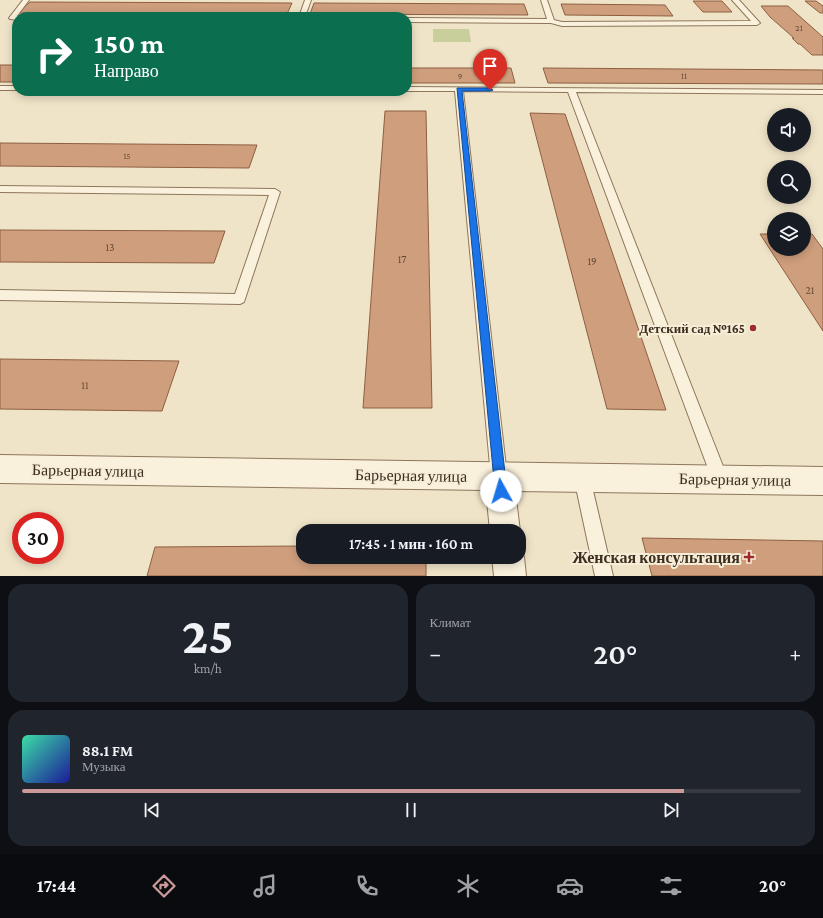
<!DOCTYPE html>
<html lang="ru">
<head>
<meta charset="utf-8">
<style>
	body { margin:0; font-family:"Crimson Pro",serif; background:#20242c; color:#f1f3f6; height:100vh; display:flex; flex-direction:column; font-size:15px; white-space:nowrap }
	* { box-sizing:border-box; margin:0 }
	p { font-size:13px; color:#9ea1a6 }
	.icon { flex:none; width:22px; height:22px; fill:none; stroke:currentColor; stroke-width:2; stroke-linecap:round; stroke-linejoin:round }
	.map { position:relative; height:576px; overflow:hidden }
	.sheet { display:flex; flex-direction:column; gap:8px; padding:8px; background:#0d0f14; flex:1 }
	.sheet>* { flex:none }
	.banner { position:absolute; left:12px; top:12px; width:400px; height:84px; border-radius:16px; box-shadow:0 2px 10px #0003; background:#0b6e4f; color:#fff; overflow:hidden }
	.buttons { position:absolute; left:767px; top:108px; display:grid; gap:8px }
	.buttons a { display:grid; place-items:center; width:44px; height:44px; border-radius:50%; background:#171b24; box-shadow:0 2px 10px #0003; font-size:20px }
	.speed { position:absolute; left:12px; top:512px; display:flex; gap:8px; font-size:20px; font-weight:700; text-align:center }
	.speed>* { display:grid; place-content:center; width:52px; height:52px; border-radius:50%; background:#171b24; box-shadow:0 2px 10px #0003; line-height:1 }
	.speed .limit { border:6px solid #d22; background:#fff; color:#111 }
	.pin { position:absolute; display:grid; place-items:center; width:34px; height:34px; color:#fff; margin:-41px -17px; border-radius:50% 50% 50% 0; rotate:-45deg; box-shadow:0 0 4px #0007 }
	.pin .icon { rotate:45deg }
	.me { position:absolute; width:44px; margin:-22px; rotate:354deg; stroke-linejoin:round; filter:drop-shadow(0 0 3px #0008) }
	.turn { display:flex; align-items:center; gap:14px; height:84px; padding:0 16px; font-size:18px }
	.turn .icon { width:52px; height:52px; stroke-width:2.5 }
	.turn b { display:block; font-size:28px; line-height:34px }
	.big { font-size:30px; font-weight:600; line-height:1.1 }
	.sheet .card { flex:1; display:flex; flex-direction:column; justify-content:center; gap:6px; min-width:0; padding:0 14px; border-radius:16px; background:#20242c }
	.sheet .dial { align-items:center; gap:0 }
	.dial b { font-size:52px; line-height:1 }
	.song { display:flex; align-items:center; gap:12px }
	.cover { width:48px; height:48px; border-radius:6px; background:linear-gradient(135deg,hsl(160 70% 55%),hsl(240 70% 35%)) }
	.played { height:4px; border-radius:2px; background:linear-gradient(90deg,#cc999b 85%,#363941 85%) }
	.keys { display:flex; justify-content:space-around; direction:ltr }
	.heat { display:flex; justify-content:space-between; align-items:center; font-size:22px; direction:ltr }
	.sheet .tiles { flex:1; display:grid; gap:8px; grid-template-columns:1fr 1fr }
	.card:last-child { grid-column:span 2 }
	.trip { position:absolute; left:296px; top:524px; width:230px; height:40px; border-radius:16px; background:#171b24; box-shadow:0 2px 10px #0003; font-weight:600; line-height:40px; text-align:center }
	.tabs { display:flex; height:64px; justify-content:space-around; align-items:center; background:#090b0e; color:#9ea1a6 }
	.tabs .icon { width:28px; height:28px }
	.tabs .on { color:#cc999b }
	.tabs b { font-size:18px; color:#f1f3f6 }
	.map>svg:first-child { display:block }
	.green { fill:#c9cf9b }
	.building { fill:#cf9f7d; stroke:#8d5f41 }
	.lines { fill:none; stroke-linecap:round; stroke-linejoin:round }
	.service-casing { stroke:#8d765c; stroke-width:2 }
	.minor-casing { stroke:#8d765c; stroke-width:2 }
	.service { fill:#faf1dc; fill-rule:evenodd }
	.minor { fill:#faf1dc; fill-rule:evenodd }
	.route { fill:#1a73e8; stroke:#114b97 }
	.poi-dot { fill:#9e2a2b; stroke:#f7eed8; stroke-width:1.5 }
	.labels { text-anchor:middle; stroke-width:4; stroke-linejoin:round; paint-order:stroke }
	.far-number-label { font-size:9px; fill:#624a37 }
	.number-label { font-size:11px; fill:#624a37 }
	.poi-label { font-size:13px; font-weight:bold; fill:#3d2e20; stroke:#f7eed8; text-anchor:end }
	.near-street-label { font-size:16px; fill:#3d2e20; stroke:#f7eed8 }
	.near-poi-label { font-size:16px; font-weight:bold; fill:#3d2e20; stroke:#f7eed8; text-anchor:end }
</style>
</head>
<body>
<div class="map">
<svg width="823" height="576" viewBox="0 0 823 576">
	<rect width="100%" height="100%" fill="#f0e4c8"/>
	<path class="green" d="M433 29H469L471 42H433Z"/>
	<path class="building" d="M693 1H722L732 12H703Z
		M805 1H816L823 6V13H820Z
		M30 2 292 3 287 14 17 13Z
		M314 3 524 4 528 15 310 14Z
		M561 4 665 5 673 16 565 15Z
		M761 6H788L823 37V55H812L800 44H798L792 38H794L770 17Z
		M0 65H17V82H0Z
		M407 68H511L515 83H407Z
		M543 68 823 70V84L548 83Z
		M385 111H426L432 408H363Z
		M530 113 565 114 666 410 607 409Z
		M0 143 257 145 249 168 0 166Z
		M0 230 225 231 214 263 0 262Z
		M760 234H774V249H804V234H812L823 249V331Z
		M0 359 179 361 162 411 0 409Z
		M642 538 823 541V576H652Z
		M303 546V557H426V576H147L155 547Z"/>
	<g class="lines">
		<defs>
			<path id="service" d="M23 0H29L17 16 20 17H17V20L10 19 9 18Z
				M305 0H311L305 17H299Z
				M541 0H547L554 20 562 22 751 21 732 0H739L760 23 757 25 562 26 551 23 407 22V18L547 19Z
				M0 86H17V90H0Z
				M407 87 823 90V94L576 92 728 479 726 485 720 487 714 485 712 479 568 92 463 91 507 476 505 481 499 484 493 481 491 476 455 91H405H407Z
				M0 186 275 189 280 192 244 302 240 304 0 300V290L235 294 269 195 0 192Z
				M582 470 588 472 590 478 613 576H595L574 478 576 472Z"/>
			<path id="minor" d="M0 455 823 467V495L515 491 520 531 519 534V531H490L486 490 0 483Z
				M519 546 524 557 526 576H494L492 557H519Z"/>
		</defs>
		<use href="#service" class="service-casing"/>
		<use href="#minor" class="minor-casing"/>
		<use href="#service" class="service"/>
		<use href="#minor" class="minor"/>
	</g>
	<path class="route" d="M457 88H490L493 90 490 91H462L507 491 505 495 501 497 497 495 495 491Z"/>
	<g class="poi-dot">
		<circle cx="753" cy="328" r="4"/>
		<path d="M747 551h4v4h4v4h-4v4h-4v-4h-4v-4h4z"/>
	</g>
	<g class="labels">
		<g class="far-number-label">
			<text x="799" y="31">21</text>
			<text x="460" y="79">9</text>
			<text x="684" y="79">11</text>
			<text x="127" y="159">15</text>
		</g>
		<g class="number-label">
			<text x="110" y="251">13</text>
			<text x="402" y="263">17</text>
			<text x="592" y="265">19</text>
			<text x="810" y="294">21</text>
			<text x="85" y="389">11</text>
		</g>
		<g class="poi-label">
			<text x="745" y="333">Детский сад №165</text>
		</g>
		<g class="near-street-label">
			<text transform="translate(88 470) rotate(1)" y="6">Барьерная улица</text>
			<text transform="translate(411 475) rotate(1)" y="6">Барьерная улица</text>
			<text transform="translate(735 479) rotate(1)" y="6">Барьерная улица</text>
		</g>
		<g class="near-poi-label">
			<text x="740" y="563">Женская консультация</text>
		</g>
	</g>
</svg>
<div class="buttons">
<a><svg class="icon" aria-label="sound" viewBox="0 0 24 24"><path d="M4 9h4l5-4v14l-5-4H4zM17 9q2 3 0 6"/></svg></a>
<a><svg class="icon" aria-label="search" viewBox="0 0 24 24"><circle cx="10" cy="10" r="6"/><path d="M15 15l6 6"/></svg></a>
<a><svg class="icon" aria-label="layers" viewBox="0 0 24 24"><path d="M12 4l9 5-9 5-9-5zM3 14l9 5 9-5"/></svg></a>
</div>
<div class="speed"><div class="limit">30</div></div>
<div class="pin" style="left:490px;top:90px;background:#d93025"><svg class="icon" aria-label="arrive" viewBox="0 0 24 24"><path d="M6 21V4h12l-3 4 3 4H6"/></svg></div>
<svg class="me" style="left:501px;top:491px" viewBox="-20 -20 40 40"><circle r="19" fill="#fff"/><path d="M0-13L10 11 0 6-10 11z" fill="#1a73e8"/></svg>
<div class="trip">17:45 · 1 мин · 160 m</div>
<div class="banner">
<div class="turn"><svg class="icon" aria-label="right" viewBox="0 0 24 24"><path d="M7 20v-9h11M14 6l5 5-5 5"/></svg><div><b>150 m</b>Направо</div></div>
</div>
</div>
<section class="sheet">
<div class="tiles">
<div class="card dial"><b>25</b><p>km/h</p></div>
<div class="card"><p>Климат</p>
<div class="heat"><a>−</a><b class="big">20°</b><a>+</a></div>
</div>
<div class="card">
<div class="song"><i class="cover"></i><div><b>88.1 FM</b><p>Музыка</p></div></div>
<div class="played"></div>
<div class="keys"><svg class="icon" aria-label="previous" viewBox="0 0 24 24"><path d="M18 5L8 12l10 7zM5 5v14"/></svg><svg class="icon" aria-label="pause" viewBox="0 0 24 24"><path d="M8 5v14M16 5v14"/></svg><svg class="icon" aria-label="next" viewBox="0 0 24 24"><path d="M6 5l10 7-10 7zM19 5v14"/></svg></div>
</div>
</div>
</section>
<nav class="tabs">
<b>17:44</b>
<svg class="icon on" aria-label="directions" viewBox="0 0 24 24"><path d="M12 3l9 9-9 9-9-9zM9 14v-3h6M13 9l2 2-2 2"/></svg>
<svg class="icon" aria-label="music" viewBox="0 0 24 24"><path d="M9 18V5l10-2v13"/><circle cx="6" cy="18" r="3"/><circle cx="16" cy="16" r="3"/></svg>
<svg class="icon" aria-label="phone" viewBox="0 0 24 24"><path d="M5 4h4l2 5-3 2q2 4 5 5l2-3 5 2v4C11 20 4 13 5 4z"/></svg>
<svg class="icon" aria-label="climate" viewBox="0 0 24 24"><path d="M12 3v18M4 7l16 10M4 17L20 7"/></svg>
<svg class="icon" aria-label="car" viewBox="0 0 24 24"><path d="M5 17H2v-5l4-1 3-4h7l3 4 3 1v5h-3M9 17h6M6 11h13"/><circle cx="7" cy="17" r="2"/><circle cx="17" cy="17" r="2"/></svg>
<svg class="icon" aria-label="filters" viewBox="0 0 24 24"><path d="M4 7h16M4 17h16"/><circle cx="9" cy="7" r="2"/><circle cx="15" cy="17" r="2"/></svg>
<b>20°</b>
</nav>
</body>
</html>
